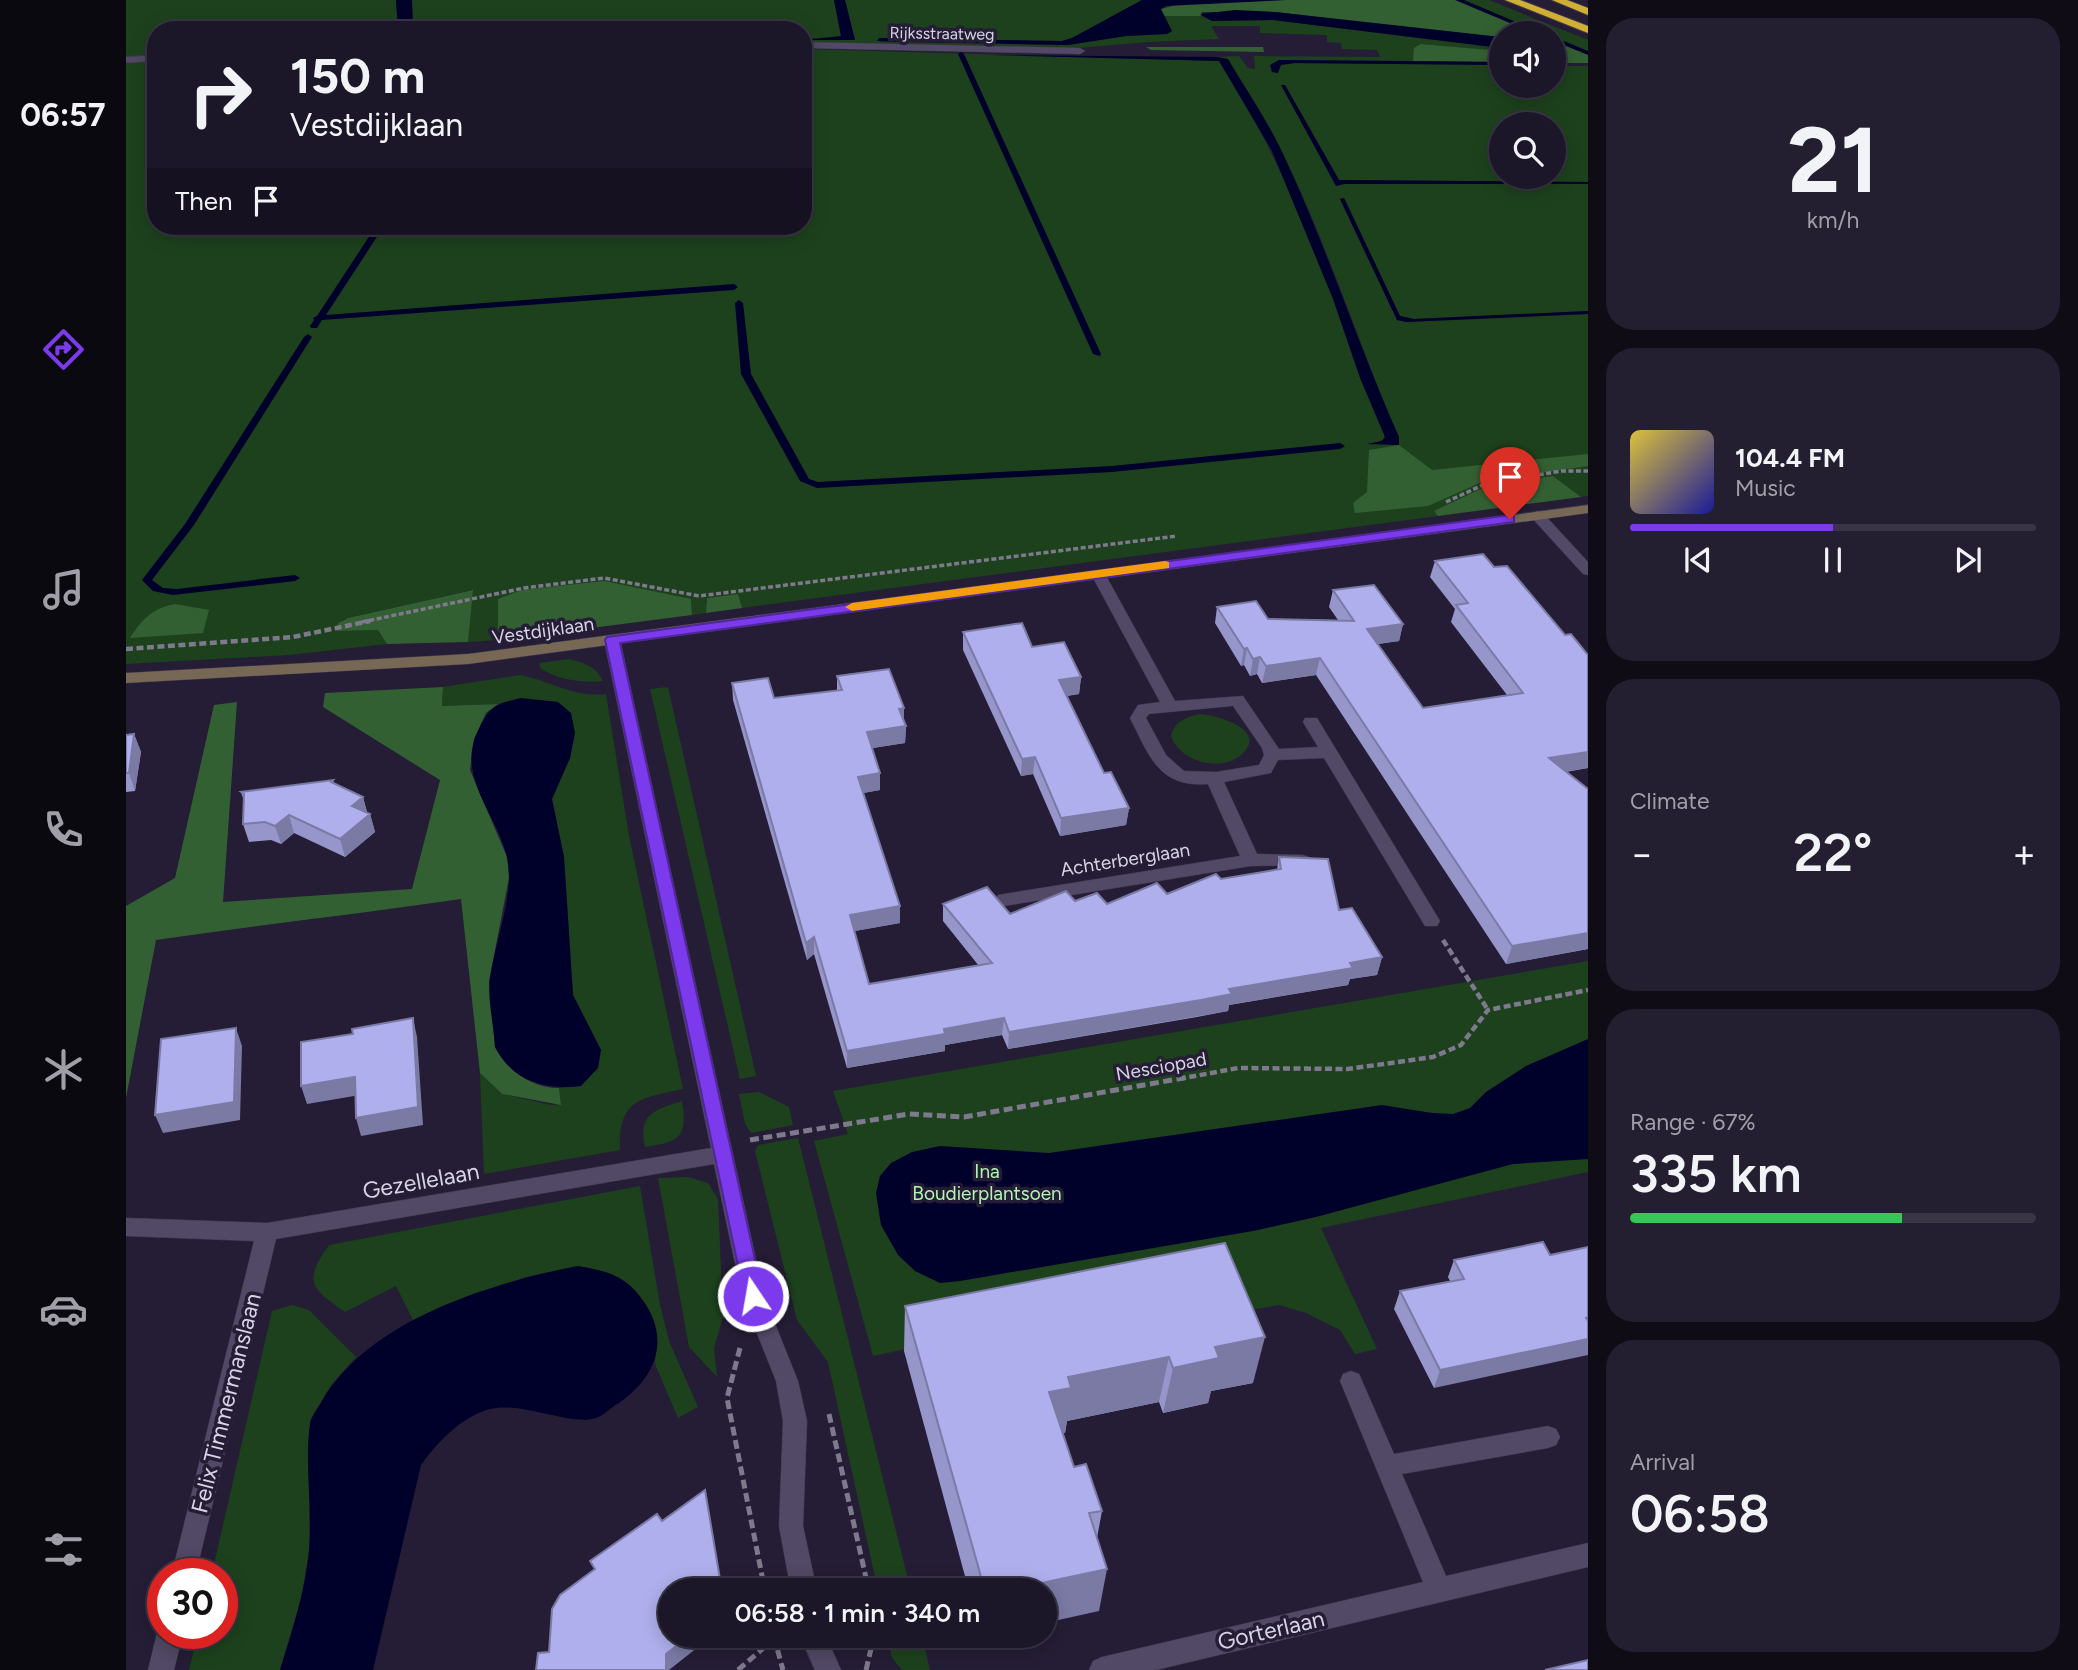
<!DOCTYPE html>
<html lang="en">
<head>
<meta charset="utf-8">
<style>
	body { margin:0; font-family:Figtree,sans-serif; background:#241f30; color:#f1f3f6; height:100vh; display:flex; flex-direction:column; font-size:26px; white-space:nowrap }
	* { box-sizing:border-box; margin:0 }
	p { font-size:23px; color:#a09fa8 }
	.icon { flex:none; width:38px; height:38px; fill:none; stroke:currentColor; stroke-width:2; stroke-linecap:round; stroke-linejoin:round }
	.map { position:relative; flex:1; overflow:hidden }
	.panel { display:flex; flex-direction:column; gap:18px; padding:18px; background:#0f0c16; width:490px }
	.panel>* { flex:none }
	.guide { position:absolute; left:21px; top:21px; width:665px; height:214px; border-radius:28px; box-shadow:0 4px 18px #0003,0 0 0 2px #393545; background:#1b1628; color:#f1f3f6; overflow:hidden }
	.tools { position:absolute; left:1363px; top:21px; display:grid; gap:14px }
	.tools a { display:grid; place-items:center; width:77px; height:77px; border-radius:50%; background:#1b1628; box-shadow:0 4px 18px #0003,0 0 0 2px #393545; font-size:35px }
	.speed { position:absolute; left:21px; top:1558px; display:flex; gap:14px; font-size:35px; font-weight:700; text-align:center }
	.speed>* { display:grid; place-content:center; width:91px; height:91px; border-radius:50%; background:#1b1628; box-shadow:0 4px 18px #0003,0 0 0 2px #393545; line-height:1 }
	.speed .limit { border:10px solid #d22; background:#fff; color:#111 }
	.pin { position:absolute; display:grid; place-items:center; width:60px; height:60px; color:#fff; margin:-72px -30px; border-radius:50% 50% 50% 0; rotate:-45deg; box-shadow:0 0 7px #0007 }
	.pin .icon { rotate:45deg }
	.me { position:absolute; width:77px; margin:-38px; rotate:348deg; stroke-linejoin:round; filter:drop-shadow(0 0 5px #0008) }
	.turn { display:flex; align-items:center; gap:24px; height:147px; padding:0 28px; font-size:32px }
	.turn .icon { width:91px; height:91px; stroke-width:2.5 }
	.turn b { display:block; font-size:49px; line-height:60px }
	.then { display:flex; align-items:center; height:66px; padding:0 28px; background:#0003; gap:14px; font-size:26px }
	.big { font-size:52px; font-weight:600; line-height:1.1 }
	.panel .card { flex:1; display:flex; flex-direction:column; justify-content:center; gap:10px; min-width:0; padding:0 24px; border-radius:28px; background:#241f30 }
	.panel .dial { align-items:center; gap:0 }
	.dial b { font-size:91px; line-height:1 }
	.song { display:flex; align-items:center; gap:21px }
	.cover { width:84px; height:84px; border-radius:10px; background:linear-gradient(135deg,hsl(50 70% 55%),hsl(240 70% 35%)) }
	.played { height:7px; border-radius:4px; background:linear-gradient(90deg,#7c3aed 50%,#393545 50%) }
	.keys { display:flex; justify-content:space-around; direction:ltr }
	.heat { display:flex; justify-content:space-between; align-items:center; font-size:38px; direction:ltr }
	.charge { height:10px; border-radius:5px; background:linear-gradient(90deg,#34c759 67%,#393545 0) }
	.trip { position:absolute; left:532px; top:1578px; width:399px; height:70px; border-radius:35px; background:#1b1628; box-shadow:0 4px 18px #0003,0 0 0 2px #393545; font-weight:600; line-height:70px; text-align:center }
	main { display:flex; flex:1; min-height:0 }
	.tab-bar { display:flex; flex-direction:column; width:126px; justify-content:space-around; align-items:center; background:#0b0910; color:#a09fa8 }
	.tab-bar .icon { width:49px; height:49px }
	.tab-bar .selected { color:#7c3aed }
	.tab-bar b { font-size:32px; color:#f1f3f6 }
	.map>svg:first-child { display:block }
	.green { fill:#1d411d; fill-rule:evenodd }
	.forest { fill:#336033 }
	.water { fill:#00012b }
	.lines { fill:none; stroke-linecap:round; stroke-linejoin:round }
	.stream { fill:#00012b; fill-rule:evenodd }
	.lane-casing { stroke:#3e374c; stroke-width:1 }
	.street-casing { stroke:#3e374c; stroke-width:1 }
	.secondary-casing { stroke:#3e374c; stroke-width:1 }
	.highway-casing { stroke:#3e374c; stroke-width:2 }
	.path-far2 { stroke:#7e798d; stroke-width:3.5; stroke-dasharray:5 2.5; stroke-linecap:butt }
	.path-far1 { stroke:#7e798d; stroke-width:4.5; stroke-dasharray:7 3.5; stroke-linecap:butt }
	.path { stroke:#7e798d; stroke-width:5; stroke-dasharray:9 4.5; stroke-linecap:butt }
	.lane { fill:#514965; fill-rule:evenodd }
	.street { fill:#514965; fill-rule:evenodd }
	.secondary { fill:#776856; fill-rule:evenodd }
	.highway { fill:#d0af34; fill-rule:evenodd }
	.wall { fill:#9696cb }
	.shaded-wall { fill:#7a7aa5 }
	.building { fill:#aeafec; stroke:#7a7aa5; stroke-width:2 }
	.route { fill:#7c3aed; stroke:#51269a; stroke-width:2 }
	.slow { fill:#f59e0b }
	.labels { text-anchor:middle; stroke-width:7; stroke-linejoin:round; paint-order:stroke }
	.far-street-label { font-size:16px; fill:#d7d3e4; stroke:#241d35 }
	.street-label { font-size:19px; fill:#d7d3e4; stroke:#241d35 }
	.park-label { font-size:19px; fill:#b1f6af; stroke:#241d35 }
	.near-street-label { font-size:23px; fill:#d7d3e4; stroke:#241d35 }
</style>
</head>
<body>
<main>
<nav class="tab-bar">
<b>06:57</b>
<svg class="icon selected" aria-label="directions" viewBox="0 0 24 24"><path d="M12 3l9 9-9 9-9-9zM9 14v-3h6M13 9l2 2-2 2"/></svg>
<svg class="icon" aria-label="music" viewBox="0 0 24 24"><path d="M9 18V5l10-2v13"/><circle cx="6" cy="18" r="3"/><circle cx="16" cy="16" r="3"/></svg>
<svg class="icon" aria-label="phone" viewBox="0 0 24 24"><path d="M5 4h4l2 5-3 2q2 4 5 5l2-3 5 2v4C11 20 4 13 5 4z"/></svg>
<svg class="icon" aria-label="climate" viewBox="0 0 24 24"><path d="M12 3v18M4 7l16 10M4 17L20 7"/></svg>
<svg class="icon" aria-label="car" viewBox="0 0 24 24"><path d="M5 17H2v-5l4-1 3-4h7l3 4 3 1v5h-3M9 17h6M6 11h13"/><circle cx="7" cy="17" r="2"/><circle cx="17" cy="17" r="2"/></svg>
<svg class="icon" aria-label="filters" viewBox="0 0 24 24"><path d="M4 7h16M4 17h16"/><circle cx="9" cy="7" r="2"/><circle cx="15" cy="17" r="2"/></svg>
</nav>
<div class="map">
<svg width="1462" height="1670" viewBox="0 0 1462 1670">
	<rect width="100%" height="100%" fill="#241d35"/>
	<path class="green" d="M0 0H270L272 30H30V55L0 58Z
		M286 0H708L715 36 708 39 677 38V30H589L531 25 569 30H287Z
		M719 0H1016L946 38 936 41 752 39 755 42 942 45 1000 36 1041 34 1046 31 1036 16H1075L1086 21 1147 20 1375 48V51H1369L1295 44 1287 61 1153 60 1149 73H1152V66L1158 63 1375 65 1376 86H1428V66H1462V182L1213 180 1159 85H1155L1211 186 1218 184H1462V311L1288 319 1274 316 1218 198 1214 199 1271 320 1280 322 1462 314V496L1455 497 1427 476 1308 511 1312 516 616 608 612 594 581 598 580 613 566 615 565 599H372V640L342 642 346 590 222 618 216 620 211 631 252 630 261 644 163 655 0 664V63L30 61V226H677V49L1093 61C1168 175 1209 307 1259 433L1258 439 1244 445 1273 437C1218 313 1181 167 1098 58L1090 57 1113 56 1122 68 1129 69 1128 56 1254 57 1251 50 1216 49 1215 43 1201 42V35L1134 33V26H1085L1093 39 1022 42 951 48 677 44V40H729ZM1376 124H1428V177H1376Z
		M1332 0H1363L1462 40V53L1428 39V33H1413Z
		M443 659C458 663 470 666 477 681 455 683 434 680 415 669L413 663Z
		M394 675C425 681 448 698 480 694L503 836 557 1089C515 1098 492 1099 494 1150L358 1174 354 1073 376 1094 425 1105 435 1104 433 1088 455 1086 475 1050 447 995 438 857 426 799 444 758 449 733 395 698 372 704 316 706 317 687Z
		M542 687 630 1076 614 1079 524 689Z
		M1073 714C1091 715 1144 730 1115 755 1094 773 1053 761 1045 736 1049 721 1059 718 1073 714Z
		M1462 961V1172L1195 1228 1251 1349 1229 1354 1214 1330 1180 1313 1153 1305 1102 1314 1091 1283 747 1356 688 1141 722 1134 707 1091Z
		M633 1092 663 1107 667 1125 625 1133 619 1124 613 1094Z
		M556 1101C562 1137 554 1142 519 1147 512 1115 527 1110 556 1101Z
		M672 1138 785 1591H752L702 1362 671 1320 629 1151 632 1145Z
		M562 1177 582 1183 592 1199 597 1317 588 1348 591 1377 563 1347 532 1178Z
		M514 1186 534 1305 543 1341 572 1407 552 1418 529 1364 530 1349 452 1266 399 1277 287 1320 270 1286 219 1312C186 1289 176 1282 203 1245Z
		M166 1305 183 1310 230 1357 205 1385 184 1421 183 1551 175 1599 154 1670H63L72 1633H96V1573H86L146 1311Z
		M761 1636H796L804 1670H776L766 1658Z"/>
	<path class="forest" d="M1158 0H1332L1413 33H1376L1375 37 1350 36 1149 12H1076L1075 16H1036L1035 9 1053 4Z
		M1428 39 1462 53V63H1428Z
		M1295 44 1375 51V62L1287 61 1288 48Z
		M1020 47H1137L1138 52 1025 50Z
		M1273 445 1306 470 1462 454V466L1358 481 1302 506 1229 513 1227 503 1241 492 1243 450Z
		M1427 476 1455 497 1312 516 1308 511 1363 485Z
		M478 581 565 599 566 615 372 640V599L396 590Z
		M347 590 342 642 261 644 252 630 211 631 212 623 222 618Z
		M612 594 616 608 580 613 581 598Z
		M49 604 83 610 77 633 4 638C16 619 27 608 49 604Z
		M317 687 316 706 372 704 360 713 348 739 344 770 381 857 383 878 363 981 369 1047C382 1071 406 1088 433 1088L435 1105 376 1094 354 1073 335 899C233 914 132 925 30 940L0 1098V906L49 878 88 705 111 702 97 902 286 889 314 780 197 707 199 693Z"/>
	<path class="water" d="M270 0H286L287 30H272Z
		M708 0H719L729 40H677L715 36Z
		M1016 0H1160L1040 6 1035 9 1046 31 1041 34 1000 36 942 45 751 41 753 38 936 41 946 38Z
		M1109 10 1149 12 1375 37V48L1147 20 1086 21 1074 14Z
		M864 55 1090 57 1102 59C1121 91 1143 123 1158 156 1201 248 1232 345 1273 437V445L1241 444 1256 441 1259 437 1234 378 1207 299 1146 151 1093 61Z
		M1153 60 1375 62 1376 65 1169 63 1155 65 1152 73 1146 72 1144 65Z
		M1155 85H1159L1213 180 1462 182V184H1218L1210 186Z
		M1218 198 1274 316 1288 319 1462 311V314L1280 322 1271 320 1214 199Z
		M395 698 432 702 445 713 449 733 444 758 426 799 438 857 447 995 475 1050 472 1068 455 1086C419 1090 387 1082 369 1047 368 1025 361 999 364 978 369 945 382 911 383 878 386 826 326 784 352 731 363 707 369 704 395 698Z
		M1462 1039V1159L1387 1164 1190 1217 1127 1231 834 1281 814 1283 789 1271 772 1255 755 1225 750 1193 754 1176 765 1163 786 1152 814 1146 923 1153 1256 1105 1306 1113 1327 1114 1344 1108 1360 1092 1400 1066Z
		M452 1266C480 1271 499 1275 516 1299 547 1341 528 1381 488 1406 483 1410 476 1416 470 1418 447 1426 400 1404 370 1408 340 1412 312 1441 295 1465L247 1670H154C166 1631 179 1592 183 1551 187 1509 178 1466 184 1424 185 1416 192 1408 196 1401 243 1320 365 1283 452 1266Z"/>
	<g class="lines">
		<path class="stream" d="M1329 0H1338L1416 33H1408Z
			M1428 37 1462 51V55L1428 41Z
			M835 52 838 54 975 354 974 356 967 354 832 54Z
			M250 226H258L200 315 608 284 612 287 608 290 196 320 191 328H185L184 326 188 320 187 318 191 316Z
			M613 300 617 303 625 374 683 479 692 482 986 466 1214 443 1219 446 1214 449 986 472 691 488 674 481 615 374 609 303Z
			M182 334 186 337 68 525 26 580 37 588 51 589 169 575 174 578 169 581 47 595 27 591 16 580 59 524 178 337Z"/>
		<defs>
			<path id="lane" d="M677 42 954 48 959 51 954 54 677 48Z
				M30 55V61L0 63V57Z"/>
			<path id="street" d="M1411 511 1416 512 1462 562V575L1457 574 1406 518 1404 515Z
				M972 570 979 574 1049 701 1117 696 1153 749 1192 747 1177 722 1179 718H1191L1311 916 1314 921 1311 926H1299L1198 758 1152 760 1145 773 1098 782 1131 854 1177 855 1183 857 1186 861 1183 865 1125 866 878 906 872 905 869 900 872 895 878 894 1114 856 1082 784C1032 788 1023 755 1004 718L1012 705 1034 702 965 574ZM1107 706 1136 748 1138 755 1133 765 1090 772 1058 771 1040 755 1020 718 1023 714Z
				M486 635 494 640 638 1296 672 1381 681 1421 677 1526 691 1591H665L653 1526 657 1421 650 1381 616 1296 588 1164 150 1239 70 1573H46L128 1241 0 1236V1218L141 1223 585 1148 478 640Z
				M1225 1371 1233 1374 1268 1454 1422 1426 1430 1429 1434 1437 1430 1445 1422 1448 1276 1474 1320 1576 1462 1543V1567L1030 1670H963L967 1661 976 1657 1297 1582 1214 1381 1217 1374Z
				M37 1623V1633H57L48 1670H22L31 1633Z
				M674 1636H700L715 1670H689Z"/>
			<path id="secondary" d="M1462 505V513L342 664 0 683V673L342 654Z"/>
			<path id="highway" d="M1379 0H1394L1462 26V33Z
				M1426 0H1441L1462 8V15Z"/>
		</defs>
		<use href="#lane" class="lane-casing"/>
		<use href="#street" class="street-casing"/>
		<use href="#secondary" class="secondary-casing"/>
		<use href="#highway" class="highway-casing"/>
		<path class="path-far2" d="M1320 502 1359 484 1435 471H1462
			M236 622 398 588 478 578 573 596 1051 536"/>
		<path class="path-far1" d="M0 649 167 637 244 621
			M1317 940 1362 1010
			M1053 1079 1112 1068 1222 1069 1307 1057 1335 1045 1362 1010 1462 990"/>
		<path class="path" d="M624 1140 783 1114 838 1117 1063 1077
			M614 1348 601 1398 639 1591
			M703 1414 743 1591
			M648 1637 657 1670
			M612 1670 649 1638
			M740 1670 748 1636"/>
		<use href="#lane" class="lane"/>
		<use href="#street" class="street"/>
		<use href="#secondary" class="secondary"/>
		<use href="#highway" class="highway"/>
	</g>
	<path class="wall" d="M1357 554 1462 768 1440 772 1462 789V949L1380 964 1190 675 1136 683 1131 674 1124 676 1118 665 1115 666 1089 623 1091 607 1142 619 1212 620 1203 607 1207 590 1277 624 1273 641 1252 644 1297 708 1381 695 1325 622 1329 609 1304 577 1309 561Z
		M837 632 906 647 955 677 953 694 941 696 978 773 1003 808 1000 825 934 836 907 774 895 776 837 650Z
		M711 676 778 708V722L780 726 779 743 746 748 754 790 737 793 774 906V923L728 931 743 984 853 966 817 921V904L884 914 949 901 981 904 1041 894 1095 879 1151 870 1153 857 1213 910 1256 957 1251 975 1224 979 1222 985 1103 1005 1102 1011 1071 1017 882 1049 876 1035 819 1045V1051L721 1068 688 954 681 960 607 700 606 683 648 698 711 690Z
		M8 734 15 752 9 791 0 792V735Z
		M207 780 208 783 237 797 241 813 244 814 249 832 219 857 168 833 155 844 145 840 123 842 117 824 118 801 115 792Z
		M1417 1242 1308 1388 1268 1309 1274 1291 1324 1281 1322 1277 1328 1260Z
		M1099 1243 1127 1383 1085 1391 1082 1403 1037 1413 1033 1402 941 1421 939 1433H936L948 1467 976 1511 971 1538 973 1611 919 1591H843L778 1351 779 1306Z"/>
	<path class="shaded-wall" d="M1277 624 1273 641 1237 646 1241 629Z
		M1121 648 1118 665 1115 666 1118 649Z
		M1134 657 1131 674 1124 676 1127 659Z
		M1194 658 1190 675 1136 683 1140 666Z
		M955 677 953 694 931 697 933 680Z
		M778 708V725L773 709Z
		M780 726 779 743 741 749V732Z
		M8 734 15 752 9 791 3 773Z
		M1462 752V768L1417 775 1423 758Z
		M909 757 907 774 895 776 896 759Z
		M754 773V790L732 794V777Z
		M237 797 242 815 226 806Z
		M1003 808 1000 825 934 836 935 818Z
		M244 814 249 832 219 857 214 839Z
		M163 815 168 833 155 844 149 826Z
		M774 906V923L724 932V915Z
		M1462 933V949L1380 964 1386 946Z
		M688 937V954L681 960 680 943Z
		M1256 957 1251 975 1224 979 1222 985 1103 1005 1102 1011 882 1049 883 1032 1103 989 1224 963Z
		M287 1018 291 1037 297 1125 235 1136 230 1118Z
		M878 1018 876 1035 819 1045V1051L721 1068V1051L818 1029Z
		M110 1028 116 1046 114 1120 37 1133 29 1115Z
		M229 1077 234 1095 181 1104 175 1086Z
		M1139 1337 1127 1383 1085 1391 1082 1403 1037 1413 1047 1368 1089 1347Z
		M1462 1339V1355L1308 1388 1314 1370Z
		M1043 1357 1033 1402 941 1421 939 1433 917 1437 923 1392 942 1377Z
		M981 1569 973 1611 919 1623V1591H879Z
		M563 1636H586L543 1670H540V1654Z"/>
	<path class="building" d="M1357 554 1368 567 1381 566 1439 635 1445 634 1462 655V752L1423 758 1462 789V933L1386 946 1194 658 1140 666 1134 657 1127 659 1121 648 1118 649 1091 607 1130 601 1142 619 1228 621 1207 590 1248 585 1277 624 1241 629 1297 708 1397 693 1330 605 1342 603 1309 561Z
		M896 623 906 647 938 642 955 677 933 680 978 773 985 772 1003 808 935 818 909 757 896 759 837 632Z
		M763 669 778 708 773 709 780 726 741 732 754 773 732 777 774 906 724 915 743 984 866 963 817 904 861 887 884 914 940 891 949 901 971 893 981 904 1031 883 1041 894 1090 874 1095 879 1155 869 1153 857 1202 859 1213 910 1226 908 1256 957 1224 963 1227 968 1103 989 1106 994 1075 1000 883 1032 878 1018 818 1029 819 1034 721 1051 688 937 680 943 606 683 642 678 648 698 716 690 711 676Z
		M8 734 3 773H0V735Z
		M207 780 205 782 237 797 226 806 244 814 214 839 163 815 149 826 139 822 117 824 118 794 115 792Z
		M287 1018 292 1107 230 1118 229 1077 175 1086V1042L227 1034 226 1029Z
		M110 1028 108 1102 29 1115 35 1039Z
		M1417 1242 1424 1255 1462 1247V1317L1460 1318 1462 1321V1339L1314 1370 1274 1291 1338 1279 1328 1260Z
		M1099 1243 1139 1337 1089 1347 1093 1358 1047 1368 1043 1357 942 1377 945 1388 923 1392 948 1467 960 1464 976 1511 963 1513 981 1569 879 1591H859L779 1306Z
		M579 1490 596 1591H544V1636H563L540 1654V1670H410L412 1653 423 1652 426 1609 434 1595 469 1569 464 1561 531 1514 536 1521Z
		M1462 1660V1670H1419Z"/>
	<path class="route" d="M1384 515 1388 516V522L494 643 637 1296 634 1303 627 1305 620 1303 479 640 481 637Z"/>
	<path class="slow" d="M1039 561 1043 562V568L726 611 719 607 726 603Z"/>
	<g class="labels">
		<g class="far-street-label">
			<text transform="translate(816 33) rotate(1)" y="6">Rijksstraatweg</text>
		</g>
		<g class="street-label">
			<text transform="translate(417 630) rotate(-8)" y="7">Vestdijklaan</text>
			<text transform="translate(999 859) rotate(-9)" y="7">Achterberglaan</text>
			<text transform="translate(1035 1066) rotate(-10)" y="7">Nesciopad</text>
		</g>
		<g class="park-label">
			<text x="861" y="1178">Ina<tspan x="861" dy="22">Boudierplantsoen</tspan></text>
		</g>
		<g class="near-street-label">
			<text transform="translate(295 1181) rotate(-10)" y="8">Gezellelaan</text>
			<text transform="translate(100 1403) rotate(-76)" y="8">Felix Timmermanslaan</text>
			<text transform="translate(1145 1630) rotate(-13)" y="8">Gorterlaan</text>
		</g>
	</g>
</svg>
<div class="tools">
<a><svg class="icon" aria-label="sound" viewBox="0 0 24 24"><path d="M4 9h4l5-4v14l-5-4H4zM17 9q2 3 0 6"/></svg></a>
<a><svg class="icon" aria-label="search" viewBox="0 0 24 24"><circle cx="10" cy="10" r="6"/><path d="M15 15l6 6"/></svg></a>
</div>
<div class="speed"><div class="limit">30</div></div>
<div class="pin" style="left:1384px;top:519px;background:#d93025"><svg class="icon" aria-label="arrive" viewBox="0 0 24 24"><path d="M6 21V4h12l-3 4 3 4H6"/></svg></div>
<svg class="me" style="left:627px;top:1296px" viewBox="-20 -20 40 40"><circle r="17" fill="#7c3aed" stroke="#fff" stroke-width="3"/><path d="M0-11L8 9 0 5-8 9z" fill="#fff"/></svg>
<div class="trip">06:58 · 1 min · 340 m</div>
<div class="guide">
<div class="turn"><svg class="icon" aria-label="right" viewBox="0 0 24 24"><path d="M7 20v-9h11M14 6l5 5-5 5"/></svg><div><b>150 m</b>Vestdijklaan</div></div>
<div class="then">Then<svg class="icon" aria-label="arrive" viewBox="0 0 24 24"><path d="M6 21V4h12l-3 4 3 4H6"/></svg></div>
</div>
</div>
<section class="panel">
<div class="card dial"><b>21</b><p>km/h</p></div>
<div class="card">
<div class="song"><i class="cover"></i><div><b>104.4 FM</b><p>Music</p></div></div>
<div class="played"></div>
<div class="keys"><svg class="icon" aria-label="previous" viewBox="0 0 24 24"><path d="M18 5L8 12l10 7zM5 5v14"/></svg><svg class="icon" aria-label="pause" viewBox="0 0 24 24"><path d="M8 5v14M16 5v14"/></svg><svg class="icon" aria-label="next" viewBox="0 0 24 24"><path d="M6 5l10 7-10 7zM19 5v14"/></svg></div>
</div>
<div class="card"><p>Climate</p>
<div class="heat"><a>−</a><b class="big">22°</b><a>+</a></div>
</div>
<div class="card"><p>Range · 67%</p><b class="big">335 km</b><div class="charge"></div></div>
<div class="card"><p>Arrival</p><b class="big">06:58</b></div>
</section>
</main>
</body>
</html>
